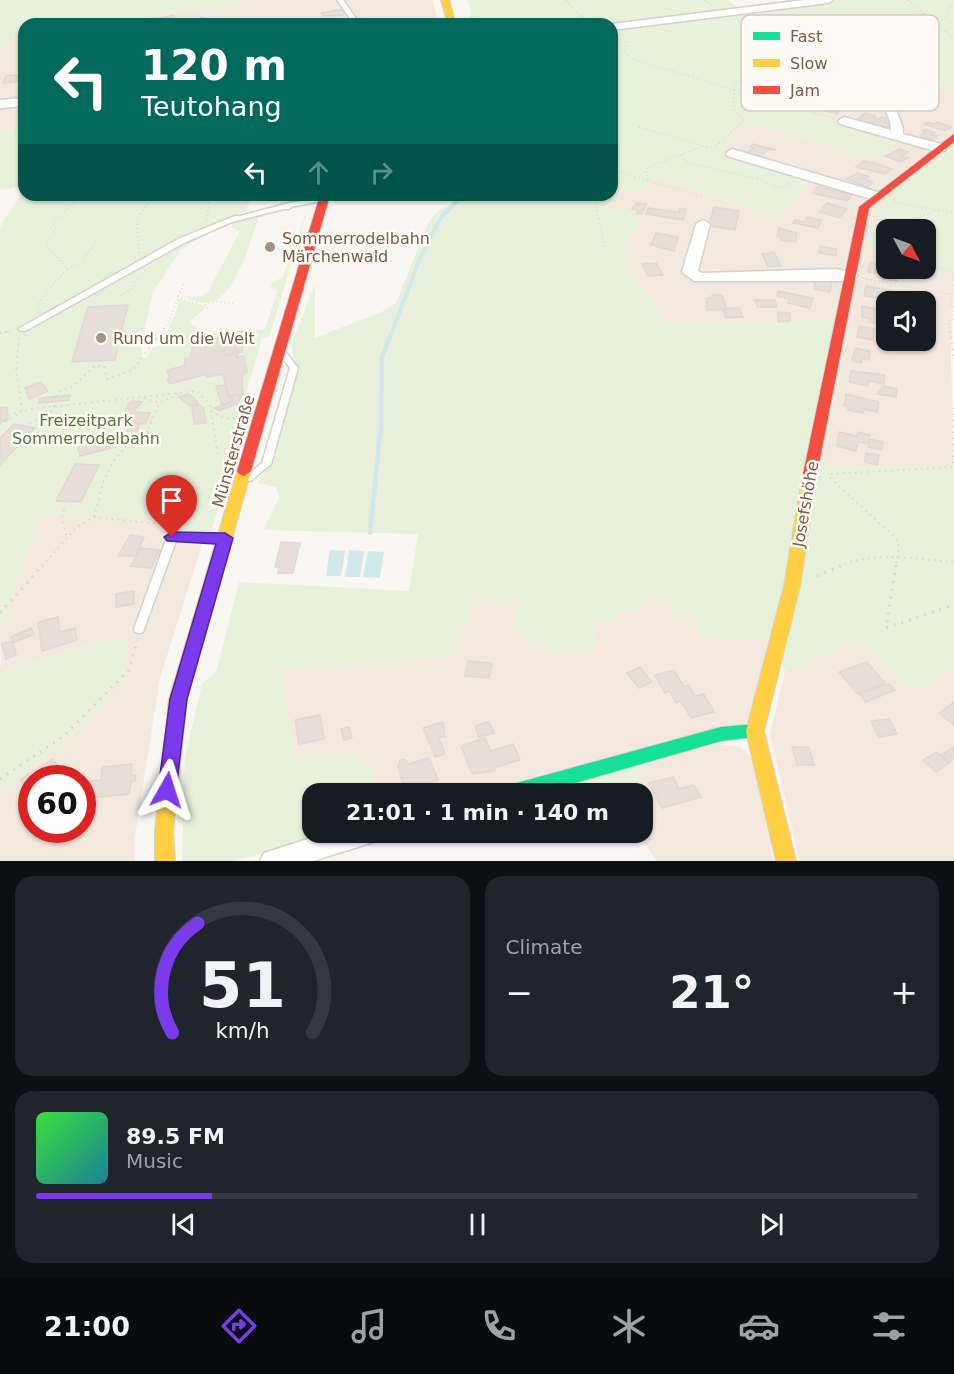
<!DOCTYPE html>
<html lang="en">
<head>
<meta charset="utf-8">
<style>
	body { margin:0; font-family:"DejaVu Sans",sans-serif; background:#20242c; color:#f1f3f6; height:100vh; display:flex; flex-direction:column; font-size:22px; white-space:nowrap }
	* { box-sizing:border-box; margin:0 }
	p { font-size:20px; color:#9ea1a6 }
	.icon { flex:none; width:33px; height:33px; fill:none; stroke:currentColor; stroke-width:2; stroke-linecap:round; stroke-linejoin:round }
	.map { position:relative; height:861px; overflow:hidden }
	.details { display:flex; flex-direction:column; gap:15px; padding:15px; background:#0d0f14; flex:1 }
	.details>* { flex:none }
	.top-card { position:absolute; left:18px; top:18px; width:600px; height:183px; border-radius:18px; box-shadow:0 2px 4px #0004; background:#00695c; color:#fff; overflow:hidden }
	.needle { width:39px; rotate:131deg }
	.buttons { position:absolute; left:876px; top:219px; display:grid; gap:12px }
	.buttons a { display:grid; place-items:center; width:60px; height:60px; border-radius:12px; background:#171b24; box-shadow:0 2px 4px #0004; font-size:30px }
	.speed { position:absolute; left:18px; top:765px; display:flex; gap:12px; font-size:30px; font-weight:700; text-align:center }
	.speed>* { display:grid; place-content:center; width:78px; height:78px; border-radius:50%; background:#171b24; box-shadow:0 2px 4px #0004; line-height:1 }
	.speed .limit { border:9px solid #d22; background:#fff; color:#111 }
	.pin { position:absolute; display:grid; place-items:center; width:51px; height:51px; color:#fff; margin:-62px -26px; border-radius:50% 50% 50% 0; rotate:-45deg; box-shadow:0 0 6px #0007 }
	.pin .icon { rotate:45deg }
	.me { position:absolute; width:66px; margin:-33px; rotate:6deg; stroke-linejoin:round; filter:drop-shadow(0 0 4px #0008) }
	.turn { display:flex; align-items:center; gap:21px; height:126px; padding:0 24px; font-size:27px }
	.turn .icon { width:78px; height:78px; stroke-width:2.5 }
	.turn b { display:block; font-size:42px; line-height:51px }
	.lanes { display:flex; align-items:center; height:57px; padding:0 24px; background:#0003; justify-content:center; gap:30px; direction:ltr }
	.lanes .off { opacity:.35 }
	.big { font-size:45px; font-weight:700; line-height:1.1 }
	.details .widget { flex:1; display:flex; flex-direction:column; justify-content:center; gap:9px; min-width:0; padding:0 21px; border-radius:18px; background:#20242c }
	.details .dial { align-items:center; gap:0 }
	.dial svg { height:156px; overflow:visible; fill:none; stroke:#363941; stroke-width:7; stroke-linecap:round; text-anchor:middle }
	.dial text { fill:#f1f3f6; stroke:none }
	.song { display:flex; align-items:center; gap:18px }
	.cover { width:72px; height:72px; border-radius:9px; background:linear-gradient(135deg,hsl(120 70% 55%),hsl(190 70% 35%)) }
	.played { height:6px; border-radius:3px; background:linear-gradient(90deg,#7c3aed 20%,#363941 20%) }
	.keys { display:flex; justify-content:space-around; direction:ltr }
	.heat { display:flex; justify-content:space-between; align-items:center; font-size:33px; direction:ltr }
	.details .tiles { flex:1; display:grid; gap:15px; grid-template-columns:1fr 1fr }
	.widget:last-child { grid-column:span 2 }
	.trip { position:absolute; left:302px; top:783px; width:351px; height:60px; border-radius:18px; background:#171b24; box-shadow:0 2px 4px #0004; font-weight:700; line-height:60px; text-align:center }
	.tab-bar { display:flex; height:96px; justify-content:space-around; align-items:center; background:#090b0e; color:#9ea1a6 }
	.tab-bar .icon { width:42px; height:42px }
	.tab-bar .current { color:#7c3aed }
	.tab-bar b { font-size:27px; color:#f1f3f6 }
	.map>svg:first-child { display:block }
	.residential { fill:#f2e8de; fill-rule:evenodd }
	.green { fill:#e7f0db }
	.water { fill:#d0e8ea }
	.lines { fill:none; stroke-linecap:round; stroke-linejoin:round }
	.stream-far1 { stroke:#d0e8ea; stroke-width:4 }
	.stream { stroke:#d0e8ea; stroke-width:4.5 }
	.building { fill:#e6ded7; stroke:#e2d8d2; stroke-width:1.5 }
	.lane-casing { stroke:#d7d1cb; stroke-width:3 }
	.street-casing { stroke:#d7d1cb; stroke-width:3 }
	.fast-casing { stroke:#d9d2cb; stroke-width:2 }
	.slow-casing { stroke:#d9d2cb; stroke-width:2 }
	.jam-casing { stroke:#d9d2cb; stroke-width:2 }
	.path-far2 { stroke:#dcd5d0; stroke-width:1.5; stroke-dasharray:1 3; stroke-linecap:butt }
	.path-far1 { stroke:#dcd5d0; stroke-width:2; stroke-dasharray:1.5 4.5; stroke-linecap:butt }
	.path { stroke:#dcd5d0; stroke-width:3; stroke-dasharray:2 6; stroke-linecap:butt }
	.lane { fill:#fefefd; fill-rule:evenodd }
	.street { fill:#fefefd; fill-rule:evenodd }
	.fast { fill:#16e098; fill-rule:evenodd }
	.slow { fill:#ffcf43; fill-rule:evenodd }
	.jam { fill:#f24e42; fill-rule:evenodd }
	.route { fill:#7c3aed; stroke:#51269a; stroke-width:1.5 }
	.poi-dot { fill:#a69286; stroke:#fffaf3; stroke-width:2 }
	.labels { text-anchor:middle; stroke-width:5; stroke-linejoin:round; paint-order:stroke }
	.poi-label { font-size:16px; fill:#7a5c4d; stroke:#fffaf3; text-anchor:start }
	.park-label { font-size:16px; fill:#537a41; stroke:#fffaf3 }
	.street-label { font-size:16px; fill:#7a5c4d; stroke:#fffaf3 }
	.key { fill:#fffaf3; stroke:#d7cbc1; stroke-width:1.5 }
	.key-label { font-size:16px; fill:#7a5c4d }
</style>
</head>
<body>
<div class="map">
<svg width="954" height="861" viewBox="0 0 954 861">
	<rect width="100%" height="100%" fill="#f9f5f0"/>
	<path class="residential" d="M263 0H433L438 23 97 24Z
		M24 36V128L0 131V49L9 48 6 39Z
		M885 72 954 90V145L890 193 872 247 886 252V268H926V264L954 273 951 358 954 468 822 465 851 320 662 322 622 255 606 207 612 189 635 192 659 178 777 217 721 152 745 121 868 157 807 111ZM886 302H926V340H886Z
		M40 513 210 519 160 678 134 843 135 861H0V791L70 739 127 634 2 671 0 631ZM32 778H82V830H32Z
		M656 598 694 620 771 640 747 723 486 793H379L369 763 349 755 296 760 279 668 447 657 467 624 473 599 520 604 597 650 592 626Z
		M860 641 909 688 954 669V861H800L770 735 785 671Z
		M717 744 740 747 755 761 773 861H657L643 841 639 763Z"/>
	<path class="green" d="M0 0H263L97 24H24V36L7 39 9 48 0 49Z
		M468 0H728L740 9 789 2 786 0H954V90L885 72 808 111 908 139 868 157 745 121 721 152 815 179 777 217 659 178 635 192 612 190V24H468L471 13Z
		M24 128V186L0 190V131Z
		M954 145V273L926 264V230H886V252L872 248 867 239 890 193Z
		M24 189V195H254L244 212 186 233 146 261 221 226 181 249 153 292 141 345 142 358H146L152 348 161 345 178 307V299L203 306 204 309 189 322 197 328 195 334 265 329 278 289 271 288 272 282 282 278 309 207 269 337 262 338 224 472 227 476 211 532C202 537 188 536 180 531L184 518H166L167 521 40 513 0 631V227Z
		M460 195H610L607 207 640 214 622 255 662 322 851 320 822 465 954 468V669L909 688 860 641 785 671 771 640 701 638 694 620 656 598 592 626 597 650 552 651 513 626 520 604 473 599 467 624 447 657 280 669 296 759 349 755 369 763 379 793 312 794V832L342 833 233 861H182L185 757 202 684 216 672 239 582 409 591 418 534 263 530 279 498 276 487 257 483 270 462 297 375 291 345 315 284V338L386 310 396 303 429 221C439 207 448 208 460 195Z
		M280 209 279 212 259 217C250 241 234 306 203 303 195 302 188 298 180 296L200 297 208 292 240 231 231 227 234 221Z
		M127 634 126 677 70 739 0 791V661L3 671Z
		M639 763 640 793H536Z"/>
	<path class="water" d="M330 550 345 551 341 576H326Z
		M349 550 364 551 360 577H345Z
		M368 551 384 552 380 578 363 577Z"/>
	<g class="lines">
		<path class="stream-far1" d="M392 332 421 256 440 219 463 195"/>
		<path class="stream" d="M370 533 381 427 382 357 392 331"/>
	</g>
	<path class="building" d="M343 9 346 13 343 15 323 16 321 13Z
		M173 15 175 20 166 21 167 23 158 24 155 19Z
		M16 75 19 76V81L3 83 6 76Z
		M820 102 829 106 842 109 837 114 816 108Z
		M865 113 876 116 873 118 876 119 871 123 857 120Z
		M881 117 888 119 885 122 891 124 887 128 871 123Z
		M927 122 934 124 937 122 951 127 945 131 924 124Z
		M925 129 935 133 932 135 938 136 932 140 920 136 925 132 922 131Z
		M753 144 776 150H768L760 157 747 153 753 148 750 147Z
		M900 149 908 152 902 156 908 158 901 162 885 156Z
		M864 161 875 163 892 169 885 174 856 167Z
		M858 173 869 177 862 178 873 182 867 187 846 179Z
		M818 186 835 191 852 194 847 201 812 193Z
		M637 203 647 204 641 214H637L638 210 632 209Z
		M828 203 844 208 847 209 839 218 820 212 824 208 822 207Z
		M714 207 739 211 735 230 709 226Z
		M648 208 679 212 680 208 686 209 683 220 646 214Z
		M807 217 821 220 818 228 793 223 795 220 805 222Z
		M779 228 797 233 796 242 781 240V237L777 236Z
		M656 233 678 237 674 251 651 245Z
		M820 246 837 249 836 256 819 253Z
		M774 252 781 266 768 267 762 254Z
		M870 262 894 269 893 276 897 277V281L880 278 881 274 868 272Z
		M656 263 663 275 648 276 642 264Z
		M816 279 832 282 830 292 814 289Z
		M866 286 894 291 892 300 864 296Z
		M778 291 813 298 810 308 788 303 789 299 777 296Z
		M712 295H722L727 310H707L706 299 713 297Z
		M755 300H775L777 307H758Z
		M128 305 121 332 125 331 122 345 118 346 115 360 72 362 88 307Z
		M862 306 881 310 880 314 886 315 883 324 869 322 870 319 862 317Z
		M726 308H739L743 317 726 318 723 310Z
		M778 312 790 313V321L778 322Z
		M859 326 875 329 873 340 857 337Z
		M245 331 242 352 224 356 227 332Z
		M226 337 224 356 237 351 239 353 236 357 244 356 247 372 242 376 243 394 228 397 223 374 207 377V374L170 384 167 379H170L167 370 184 366 185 359 190 358 193 346 204 345 205 338Z
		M855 348 870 351 869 360 862 359 861 363 852 361Z
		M851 371 885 375 884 384 869 381 868 386 849 382Z
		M41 382 48 391 29 399 25 388Z
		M226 385 228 397 231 396 233 401 222 405 216 386Z
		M883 386 897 389 896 397 877 394Z
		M188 394 194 398 198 403 190 406 179 397Z
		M243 394 237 404 219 411 214 408 233 401 231 396Z
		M846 394 879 402 877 412 864 409 863 413 848 410V407L844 406Z
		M70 395 69 400 39 403 40 398Z
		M133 401 142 402 133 412 150 413 145 424 128 423 130 418H122L129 403Z
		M198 404 204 408 206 423 194 424 192 407Z
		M7 407 8 420 1 422 0 408Z
		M128 423H140L137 432 127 431 130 426H126Z
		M14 424 35 428 0 465V438Z
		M839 432 857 436 858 432 870 435 869 444 858 442 856 451 837 446Z
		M115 435 119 446 80 456 77 446Z
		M870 439 883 442 882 450 868 447Z
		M866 453 879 455 877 465 865 462Z
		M75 464 99 465 81 502 56 501Z
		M130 535 144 537 136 556H118Z
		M281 542 300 543 293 573H278L279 567H275Z
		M141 548 160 550 151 568 131 566Z
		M134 591V604L116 607V594Z
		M58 617 60 632 75 628 77 640 42 651 38 622Z
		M31 628 34 634 13 643 11 637Z
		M13 641 16 655 6 659 2 644Z
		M468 661 492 663 489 678 465 676Z
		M867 662 885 683 858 694 839 672Z
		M640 667 652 682 639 688 627 673Z
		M674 670 684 687 689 685 695 696 704 694 714 712 691 718 681 701 676 703 670 691 665 693 655 675Z
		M889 684 895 690 866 702 859 693Z
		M954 702V725L939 713Z
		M320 715 324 739 299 744 295 720Z
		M889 719 897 734 879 737 871 721Z
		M489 722 494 733 479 737 475 726Z
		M439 723H443L445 736 439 738 445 754 435 757 423 728Z
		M349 727 352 738 344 740 341 729Z
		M485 738 491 751 513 744 520 760 496 767 494 771 472 774 461 746Z
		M792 747H809L814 765H797Z
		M953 747 954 759 949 763 941 755Z
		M937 752 949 763 936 772 923 760Z
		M429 758 438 780 405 790 398 768 400 760 404 759 409 764Z
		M53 759 59 767 39 778 34 771Z
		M132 764 131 775H136L135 781 131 782 129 794 82 799V782L101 780 102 767Z
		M34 771 39 778H32V784L26 788 20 780Z
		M673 777 679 789 694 785 701 797 662 808 649 783Z"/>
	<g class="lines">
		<defs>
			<path id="lane" d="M337 0H343L360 24H354Z
				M202 18 204 19 207 24H201L199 20Z
				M324 197 327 199 326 200 291 207 289 209H284L232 222 186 242 25 331H22L18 329 180 238 235 216H240L289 203Z
				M279 351H285L298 368 271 464 252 480 249 481 244 478 246 476 262 463 290 368 278 353Z
				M172 533 221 535 225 536 226 539 225 542 221 543 176 541 144 629 143 632 139 633 135 632 134 629 167 537 168 534Z"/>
			<path id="street" d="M804 0H833L828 3 612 30V24Z
				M842 73C867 68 904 110 903 134L945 145V151H935L840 124 838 121 844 117 891 130C891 104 863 88 842 77Z
				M24 98V106L0 108V100Z
				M732 149 881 193 883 196 876 200 871 199 727 156 726 153Z
				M703 220 710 224 698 271 702 273 836 269 855 273 858 276 850 281H694L682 272 696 224Z
				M330 832H383L380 840 313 861H260L264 853Z"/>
			<path id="fast" d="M755 724 761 726 764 731 761 736 721 741 537 794H497L499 788 506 786 721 727Z"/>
			<path id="slow" d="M441 0H449L456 24H448Z
				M244 466 251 471 187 699 173 831 175 861H155V831L169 699 237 471Z
				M809 474 816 479 800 586 764 731 796 861H776L746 731 784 586 802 479Z"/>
			<path id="jam" d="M954 134V142L869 208 816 479 814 482H804L802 479 859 207Z
				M320 195H330L251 471 244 476 239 474 237 471Z"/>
		</defs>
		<use href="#lane" class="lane-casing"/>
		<use href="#street" class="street-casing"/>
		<use href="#fast" class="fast-casing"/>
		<use href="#slow" class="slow-casing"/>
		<use href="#jam" class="jam-casing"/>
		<path class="path-far2" d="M567 0 573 10 594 24
			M704 0 711 5
			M908 0 954 39
			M788 17 826 36
			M623 35 627 40 624 52 633 59 734 90 735 83 766 69 767 50C792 35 814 37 842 40 848 40 855 38 860 36 880 32 923 30 937 24 947 20 946 10 954 4
			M772 47 817 61 837 71
			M639 127 703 146
			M719 150 714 148 744 120 734 109V90L833 118
			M682 155 688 163 761 180 780 188 790 183
			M612 170 703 197
			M648 180 646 170 650 167 703 146 714 148
			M593 195 606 254
			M894 202 936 210
			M207 220 210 195
			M887 230 936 210 954 212
			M876 236 886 230
			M139 253 137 219 153 195
			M872 256 886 259
			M926 265 944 268 954 274
			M67 269 81 263 97 239
			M867 279 954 295
			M954 285 950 305 954 308
			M121 296 133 288 139 276
			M177 297 208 308
			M205 305 218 301 234 304
			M38 308 42 297 67 269 46 245 56 228 52 223 81 195
			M5 332 12 331
			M161 332 169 321 184 283
			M950 332 948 322 954 319"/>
		<path class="path-far1" d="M950 331 954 356
			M0 333 12 331
			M19 338 16 367 22 410
			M56 396 57 393 72 387 96 365 104 367 107 379 133 370 162 331
			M144 398 159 403 178 394
			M211 411 225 419 239 417
			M8 415 31 409 197 391 210 405 218 455
			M0 424 18 414
			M30 424 53 410 55 401
			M147 432 159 436
			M831 474 953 467 954 408
			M830 478 896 538 899 548 896 566
			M64 510 62 519 67 537
			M94 517 104 480 115 459 129 443 147 432 159 403
			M42 566 76 528 94 517 169 525
			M839 566C874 551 917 559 954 562"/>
		<path class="path" d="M896 565 886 628 954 605
			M817 576 843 565
			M0 613 43 565
			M0 779 65 735 129 670 137 640"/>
		<use href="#lane" class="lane"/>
		<use href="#street" class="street"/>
		<use href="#fast" class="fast"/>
		<use href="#slow" class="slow"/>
		<use href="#jam" class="jam"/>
	</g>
	<path class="route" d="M172 532 225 533 233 538 187 699 176 790 174 796 167 798 161 796 158 790 170 699 216 544 167 541 164 537Z"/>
	<g class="poi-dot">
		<circle cx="270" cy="247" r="6"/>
		<circle cx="101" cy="338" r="6"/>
	</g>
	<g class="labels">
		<g class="poi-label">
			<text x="282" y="244">Sommerrodelbahn<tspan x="282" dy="18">Märchenwald</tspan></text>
			<text x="113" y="344">Rund um die Welt</text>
		</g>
		<g class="park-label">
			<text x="86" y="426">Freizeitpark<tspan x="86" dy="18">Sommerrodelbahn</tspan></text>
		</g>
		<g class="street-label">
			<text transform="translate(233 451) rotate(-74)" y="6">Münsterstraße</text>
			<text transform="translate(805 504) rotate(-80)" y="6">Josefshöhe</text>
		</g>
	</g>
	<rect x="741" y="15" width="198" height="96" rx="9" class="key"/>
	<rect x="753" y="32" width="27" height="8" fill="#16e098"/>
	<rect x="753" y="59" width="27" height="8" fill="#ffcf43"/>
	<rect x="753" y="86" width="27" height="8" fill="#f24e42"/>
	<g class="key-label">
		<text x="790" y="42">Fast</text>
		<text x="790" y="69">Slow</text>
		<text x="790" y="96">Jam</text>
	</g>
</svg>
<div class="buttons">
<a><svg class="needle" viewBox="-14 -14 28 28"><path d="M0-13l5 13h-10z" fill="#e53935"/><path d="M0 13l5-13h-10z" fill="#9ea1a6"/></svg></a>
<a><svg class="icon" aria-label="sound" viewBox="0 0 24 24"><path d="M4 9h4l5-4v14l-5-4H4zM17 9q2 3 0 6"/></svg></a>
</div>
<div class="speed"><div class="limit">60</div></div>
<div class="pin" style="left:172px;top:537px;background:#d93025"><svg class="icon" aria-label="arrive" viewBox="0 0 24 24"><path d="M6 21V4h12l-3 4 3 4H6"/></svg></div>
<svg class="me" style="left:167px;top:790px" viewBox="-20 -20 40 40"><path d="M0-17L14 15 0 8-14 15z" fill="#7c3aed" stroke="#fff" stroke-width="4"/></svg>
<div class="trip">21:01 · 1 min · 140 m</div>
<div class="top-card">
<div class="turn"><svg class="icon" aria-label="left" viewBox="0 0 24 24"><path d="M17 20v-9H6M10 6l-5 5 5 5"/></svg><div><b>120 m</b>Teutohang</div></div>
<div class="lanes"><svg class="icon" aria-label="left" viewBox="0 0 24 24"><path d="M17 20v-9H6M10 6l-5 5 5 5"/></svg><svg class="icon off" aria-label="ahead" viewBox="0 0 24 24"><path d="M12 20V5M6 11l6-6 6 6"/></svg><svg class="icon off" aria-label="right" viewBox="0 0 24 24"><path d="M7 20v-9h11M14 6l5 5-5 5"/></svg></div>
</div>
</div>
<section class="details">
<div class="tiles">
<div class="widget dial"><svg viewBox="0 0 100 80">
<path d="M14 69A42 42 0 1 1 86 69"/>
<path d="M14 69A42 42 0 0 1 27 13" stroke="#7c3aed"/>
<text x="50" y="56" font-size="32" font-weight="700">51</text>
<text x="50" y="72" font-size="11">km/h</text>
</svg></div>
<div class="widget"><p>Climate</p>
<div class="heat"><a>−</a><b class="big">21°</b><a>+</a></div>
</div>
<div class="widget">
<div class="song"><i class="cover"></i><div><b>89.5 FM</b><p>Music</p></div></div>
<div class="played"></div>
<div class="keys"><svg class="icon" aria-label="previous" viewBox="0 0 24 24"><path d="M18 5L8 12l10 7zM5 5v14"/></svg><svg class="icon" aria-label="pause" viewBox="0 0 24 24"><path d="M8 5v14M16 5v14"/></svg><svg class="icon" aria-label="next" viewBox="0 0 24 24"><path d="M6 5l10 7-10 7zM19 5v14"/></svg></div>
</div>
</div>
</section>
<nav class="tab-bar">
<b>21:00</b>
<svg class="icon current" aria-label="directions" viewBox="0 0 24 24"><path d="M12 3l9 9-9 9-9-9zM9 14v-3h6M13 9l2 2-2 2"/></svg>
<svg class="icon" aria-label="music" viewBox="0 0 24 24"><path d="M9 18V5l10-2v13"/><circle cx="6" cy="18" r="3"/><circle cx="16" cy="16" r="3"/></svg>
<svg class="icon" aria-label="phone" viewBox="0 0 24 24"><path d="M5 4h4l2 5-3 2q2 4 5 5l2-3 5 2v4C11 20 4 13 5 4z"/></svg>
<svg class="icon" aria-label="climate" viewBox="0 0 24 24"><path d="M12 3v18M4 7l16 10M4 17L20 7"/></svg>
<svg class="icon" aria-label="car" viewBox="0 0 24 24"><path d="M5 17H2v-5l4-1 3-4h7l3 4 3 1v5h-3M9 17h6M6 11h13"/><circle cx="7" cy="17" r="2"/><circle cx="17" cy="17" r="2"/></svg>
<svg class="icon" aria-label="filters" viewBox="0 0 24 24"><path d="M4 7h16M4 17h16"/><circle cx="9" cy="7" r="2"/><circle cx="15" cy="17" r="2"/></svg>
</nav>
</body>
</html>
